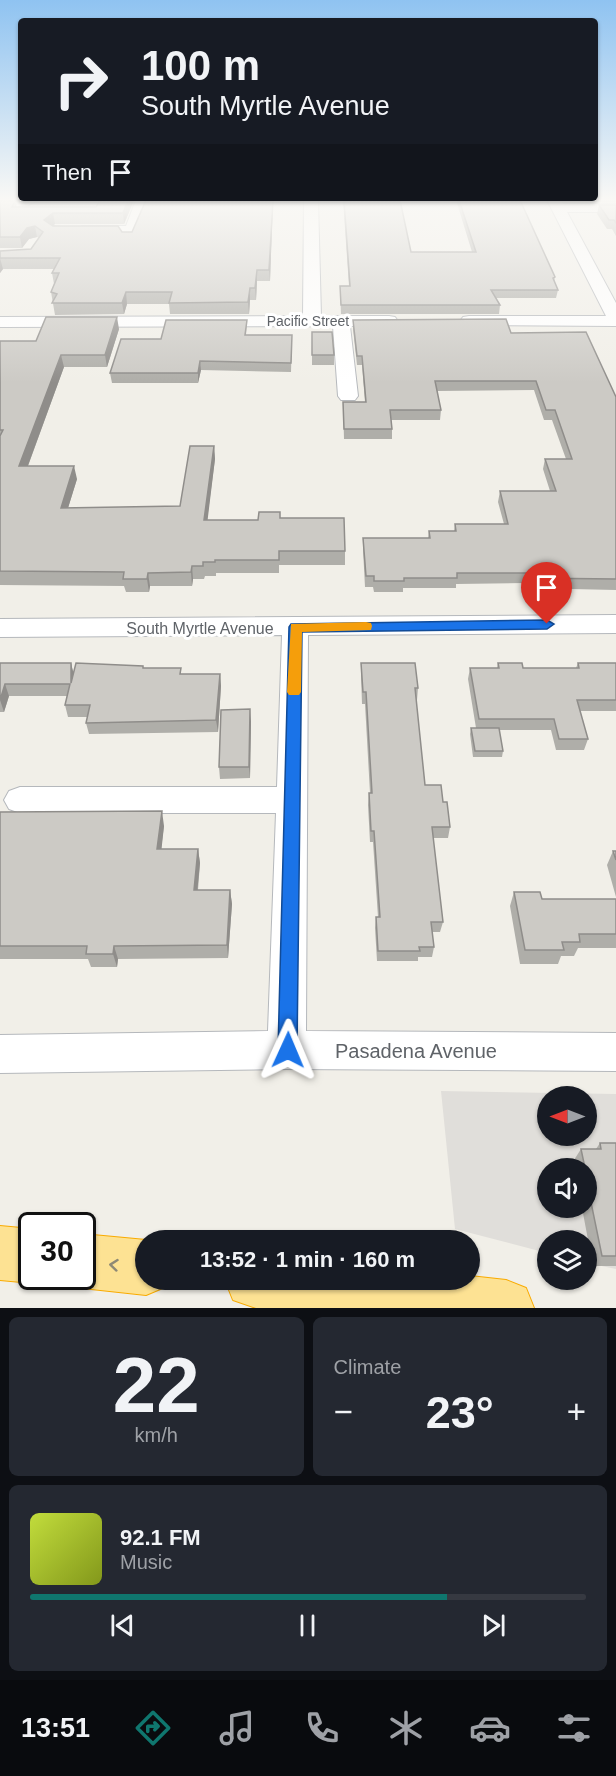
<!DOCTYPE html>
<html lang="en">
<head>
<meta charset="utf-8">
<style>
	body { margin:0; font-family:Arial,sans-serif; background:#242831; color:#f1f3f6; height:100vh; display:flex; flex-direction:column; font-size:22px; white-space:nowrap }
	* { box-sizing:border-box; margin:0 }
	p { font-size:20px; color:#9ea1a6 }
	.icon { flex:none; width:33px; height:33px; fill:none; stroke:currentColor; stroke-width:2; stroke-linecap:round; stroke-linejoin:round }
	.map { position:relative; height:1308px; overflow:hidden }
	.drawer { display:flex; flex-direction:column; gap:9px; padding:9px; background:#0d0f14; flex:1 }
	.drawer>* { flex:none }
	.hud { position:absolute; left:18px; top:18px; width:580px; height:183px; border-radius:6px; box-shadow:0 2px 4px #0004; background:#171b24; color:#f1f3f6; overflow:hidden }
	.needle { width:39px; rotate:270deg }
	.fabs { position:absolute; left:537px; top:1086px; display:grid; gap:12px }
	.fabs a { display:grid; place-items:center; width:60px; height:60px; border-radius:50%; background:#171b24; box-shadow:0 2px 4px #0004; font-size:30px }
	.speed { position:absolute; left:18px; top:1212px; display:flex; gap:12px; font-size:30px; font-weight:700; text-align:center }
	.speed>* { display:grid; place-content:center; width:78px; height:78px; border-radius:50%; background:#171b24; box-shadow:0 2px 4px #0004; line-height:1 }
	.speed .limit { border:3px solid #111; border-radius:9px; background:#fff; color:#111 }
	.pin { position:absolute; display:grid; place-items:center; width:51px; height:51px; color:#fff; margin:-62px -26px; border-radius:50% 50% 50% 0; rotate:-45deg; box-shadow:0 0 6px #0007 }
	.pin .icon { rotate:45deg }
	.me { position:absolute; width:66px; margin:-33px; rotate:1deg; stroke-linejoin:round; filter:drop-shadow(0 0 4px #0008) }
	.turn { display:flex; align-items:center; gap:21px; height:126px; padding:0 24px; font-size:27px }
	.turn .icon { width:78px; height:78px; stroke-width:2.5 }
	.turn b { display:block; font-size:42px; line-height:51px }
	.then { display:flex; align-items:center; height:57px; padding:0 24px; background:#0003; gap:12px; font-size:22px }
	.big { font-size:45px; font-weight:600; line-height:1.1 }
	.drawer .card { flex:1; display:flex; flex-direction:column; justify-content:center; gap:9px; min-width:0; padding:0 21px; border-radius:9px; background:#242831 }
	.drawer .dial { align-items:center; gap:0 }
	.dial b { font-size:78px; line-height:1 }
	.song { display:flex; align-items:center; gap:18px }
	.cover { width:72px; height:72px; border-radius:9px; background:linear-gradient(135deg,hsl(70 70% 55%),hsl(70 70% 35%)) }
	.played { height:6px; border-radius:3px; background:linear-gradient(90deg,#0f766e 75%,#363941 75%) }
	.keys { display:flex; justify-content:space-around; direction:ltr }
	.heat { display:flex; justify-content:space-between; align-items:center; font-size:33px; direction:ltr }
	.drawer .tiles { flex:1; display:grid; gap:9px; grid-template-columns:1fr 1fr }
	.card:last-child { grid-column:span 2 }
	.trip { position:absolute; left:135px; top:1230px; width:345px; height:60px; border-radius:30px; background:#171b24; box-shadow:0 2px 4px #0004; font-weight:600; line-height:60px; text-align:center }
	.tabs { display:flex; height:96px; justify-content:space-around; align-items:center; background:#090b0e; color:#9ea1a6 }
	.tabs .icon { width:42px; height:42px }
	.tabs .on { color:#0f766e }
	.tabs b { font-size:27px; color:#f1f3f6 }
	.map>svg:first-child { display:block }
	.industrial { fill:#e0deda; fill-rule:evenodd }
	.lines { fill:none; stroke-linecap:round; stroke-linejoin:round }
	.minor-casing { stroke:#b5b8bc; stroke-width:2 }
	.highway-casing { stroke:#f9ab00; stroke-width:2 }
	.minor { fill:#fff; fill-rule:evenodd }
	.highway { fill:#fde293; fill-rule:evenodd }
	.wall { fill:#afaea9 }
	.shaded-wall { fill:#8f8d8a }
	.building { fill:#cccac5; stroke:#8f8d8a; stroke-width:1.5 }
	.oneway { stroke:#8e8975 }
	.route { fill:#1a73e8; stroke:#114b97; stroke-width:1.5 }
	.slow { fill:#f59e0b }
	.labels { text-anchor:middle; stroke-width:6; stroke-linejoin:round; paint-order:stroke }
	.far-street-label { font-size:14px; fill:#5f6368; stroke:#fff }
	.street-label { font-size:16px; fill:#5f6368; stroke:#fff }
	.near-street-label { font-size:20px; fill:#5f6368; stroke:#fff }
</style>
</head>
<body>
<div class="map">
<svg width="616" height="1308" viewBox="0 0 616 1308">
	<rect width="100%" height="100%" fill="#f1efe8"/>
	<path class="industrial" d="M441 1091 616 1094V1269L587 1263 586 1240H548L547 1253 455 1229ZM548 1096H586V1136H548ZM548 1168H586V1208H548Z"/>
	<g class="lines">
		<defs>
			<path id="minor" d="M38 200 21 209H0V201Z
				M136 200H150L133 241H123L121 238 122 234H82L75 230 82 226H126Z
				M304 200H318L321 316H389L395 317 398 321 395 325 389 326H350L358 396 355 400H341L338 396 333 326 0 327V317L303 316Z
				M547 200H561L563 204H616V212H567L616 303V326L463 325 460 321 463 317 469 316H606Z
				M616 615V633L308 635 306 1031 616 1033V1071L287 1069 0 1073V1035L268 1031 276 813H20L9 809 4 800 9 791 20 787H277L282 635 0 637V619Z"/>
			<path id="highway" d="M0 1226 32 1229V1276H48L32 1283 0 1280Z
				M82 1234 146 1240V1280H169L165 1287 146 1295 82 1288 63 1280 61 1276H82Z
				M470 1276 506 1280 526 1288 534 1308H256L233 1300 225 1280H470Z"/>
		</defs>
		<use href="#minor" class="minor-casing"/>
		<use href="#highway" class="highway-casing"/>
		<use href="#minor" class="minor"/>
		<use href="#highway" class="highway"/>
	</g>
	<path class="wall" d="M0 200 15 201 17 207H96L134 200 124 224H55L53 225 122 232H132L273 200 270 281H257L256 300H250L249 314H170L169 304H127L124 314 55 315 51 292 54 284 52 273 54 269H3L0 273V251L31 249 39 238 37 237 29 239 22 248H0Z
		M343 200H400L411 252H472L456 200H520L555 277 554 281 558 290 556 298H496L500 305 499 314H341L340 286H349Z
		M589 200H616V202H590Z
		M599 205H616V236L612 229H607L597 214Z
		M247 320 246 335H292L291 372 201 370 198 383H112L110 373 161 339Z
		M353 320 511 333 616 397V590L526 588 525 583 456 584V588H403V592H374L373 587H365L363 549V538H428L429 531H454L455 524H504L498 502 500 491H550L543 469 545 459H566L552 420H544L534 390 437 391 441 410 440 420H391L392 429V439H344L343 402H365L362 365H357L353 329Z
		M119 329 107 367H64L28 466 77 479 68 508 180 506 214 446 215 459 207 520H258L280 518 345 551V565H279V573H216V576H205L204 579H193L192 586H150L149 592H126L124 586 0 585V341H36Z
		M312 332 334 355V365H312Z
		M0 663H71L73 673 144 668H181V674H220L221 686 218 732 89 734 86 723 88 717H68L65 705 67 696H9L4 712H0Z
		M361 663 418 688 417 700H416L425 785 443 802 450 827 448 838H433L443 922 440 932H432L434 947 432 957H418V961H377L375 928 376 917H378L373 842H370L368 805 369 793H370L365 704H362L361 674Z
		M498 663 523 668H576L578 663H616V711H580L588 739 584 750H556L551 730H499L503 751 502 757H473L470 734 471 728H476L468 679 470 668H497Z
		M251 721 250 778 220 779 219 767Z
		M0 812 164 826 161 849H198L200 863 198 890H230L232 904 228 958 118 959 117 967H91L88 959H0Z
		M613 851H616V897L607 865Z
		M514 892 542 899H616V948H578L574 956H561L558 964H520L510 906Z
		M600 1143H616V1266H593L582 1208H586V1168H575L574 1160 581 1149H596Z"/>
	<path class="shaded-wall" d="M128 200H134L124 224 123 213Z
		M273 200 270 281 269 270Z
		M53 213 55 224 46 231 44 220Z
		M35 226 37 237 29 239 22 248 20 237 27 228Z
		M0 258 3 269 0 273Z
		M257 270V281L256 300 255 288Z
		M250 288V300L249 314 248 302Z
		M126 292 127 304 124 314 122 303Z
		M117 317 119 329 107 367 105 355Z
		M61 355 64 367 23 479 19 466Z
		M200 361 201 370 198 383V373Z
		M214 446 215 459 206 533 204 520Z
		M74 466 77 479 64 521 61 508Z
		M192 566 193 579 192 586 191 572Z
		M148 573 150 586 149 592 147 579Z
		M71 663 74 675 71 683Z
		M220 674 221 686 218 732 216 720Z
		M5 684 9 696 4 712 0 700Z
		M250 709 251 721 250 778 249 767Z
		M162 811 164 826 160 863 157 849Z
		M198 849 200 863 196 904 194 890Z
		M230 890 232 904 228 958 227 945Z
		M114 946 118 959 117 967 113 954Z"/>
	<path class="building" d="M0 200 15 201 12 207H96L100 200H128L123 213H53L44 220 53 226H118L122 232H132L146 200H273L269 270H257L255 288H250L248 302 169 303 172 292H126L122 303H52L57 294 51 292 59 273H52L60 258H0V251L31 249 43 232 35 226 27 228 20 237H0Z
		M344 200H400L411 252H476L459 200H520L555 277 553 278 558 290H491L500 305H341L340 286H350Z
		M599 205H616V223L614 220H609Z
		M46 317H117L105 355H61L19 466H74L61 508 180 506 190 446H214L204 520H258L259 512H280V518H344L345 551H279V560H215V562H203V566H192L191 572 148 573 147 579H123L124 572 0 571V436L3 430H0V341H36Z
		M506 319 511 333 586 332 616 397V579L528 578 527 573H457V578H404V581H374V576H366L363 538H430L429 531H456L455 524H508L500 491H556L545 459H572L555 410H546L536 381H435L441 410H390L392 429H344L343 402H366L362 356H357L353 320Z
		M166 320H247L245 335H292L291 363 200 361 198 373H110L121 339H161Z
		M312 332H332L334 355H312Z
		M0 663H71V683L76 663 143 666V668H181L180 674H220L216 720 86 723 90 705H65L70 684H5L0 700Z
		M361 663H415L418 688H415L425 785H441L443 802H447L450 827H432L443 922H431L434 947H419L420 951H378L376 917H380L374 831H371L369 793H372L366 692H363Z
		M498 663H522L523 668H579L578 663H616V700H577L588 739H559L554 719H479L470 668H499Z
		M250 709 249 767H219L221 710Z
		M471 728H499L503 751H475Z
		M162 811 157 849H198L194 890H230L227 945 114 946 113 954H86L87 946H0V812Z
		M613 851H616V860Z
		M514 892H540L542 899H616V934H579L580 942H562L564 950H525Z
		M600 1143H616V1256H602L586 1178V1168H585L581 1149H601Z"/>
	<defs><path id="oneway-chevron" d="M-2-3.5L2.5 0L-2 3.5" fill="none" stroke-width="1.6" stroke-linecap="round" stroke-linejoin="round" transform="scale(1.5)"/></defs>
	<use class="oneway" href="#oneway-chevron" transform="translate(114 1265) rotate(-174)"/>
	<linearGradient id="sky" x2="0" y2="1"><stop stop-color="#8fc3f1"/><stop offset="0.52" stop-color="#f9f8f5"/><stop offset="1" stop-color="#f9f8f5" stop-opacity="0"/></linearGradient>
	<rect width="616" height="383" fill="url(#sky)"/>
	<path class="route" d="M547 620 554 624 547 629 302 632 297 1050 294 1057 288 1060 281 1057 278 1050 289 627 291 624Z"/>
	<path class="slow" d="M366 622 371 623 372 626 371 630 302 632 301 692 299 695H289L287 692 291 624Z"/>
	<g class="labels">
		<g class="far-street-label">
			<text x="308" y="326">Pacific Street</text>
		</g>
		<g class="street-label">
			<text x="200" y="634">South Myrtle Avenue</text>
		</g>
		<g class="near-street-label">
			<text x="416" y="1058">Pasadena Avenue</text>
		</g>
	</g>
</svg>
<div class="fabs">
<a><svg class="needle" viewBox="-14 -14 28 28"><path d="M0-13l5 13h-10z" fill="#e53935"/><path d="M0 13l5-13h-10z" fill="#9ea1a6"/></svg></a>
<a><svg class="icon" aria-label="sound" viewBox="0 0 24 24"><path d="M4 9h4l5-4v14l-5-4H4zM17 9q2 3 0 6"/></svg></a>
<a><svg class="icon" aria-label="layers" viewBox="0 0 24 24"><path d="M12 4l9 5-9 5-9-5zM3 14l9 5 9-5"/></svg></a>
</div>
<div class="speed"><div class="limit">30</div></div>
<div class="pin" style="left:547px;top:624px;background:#d93025"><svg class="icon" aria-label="arrive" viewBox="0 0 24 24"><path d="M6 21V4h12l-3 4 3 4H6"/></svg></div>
<svg class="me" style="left:288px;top:1050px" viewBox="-20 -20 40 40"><path d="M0-17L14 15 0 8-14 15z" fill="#1a73e8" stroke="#fff" stroke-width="4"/></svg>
<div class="trip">13:52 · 1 min · 160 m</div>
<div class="hud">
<div class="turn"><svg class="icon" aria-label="right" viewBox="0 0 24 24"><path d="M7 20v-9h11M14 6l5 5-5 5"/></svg><div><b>100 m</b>South Myrtle Avenue</div></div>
<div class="then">Then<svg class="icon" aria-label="arrive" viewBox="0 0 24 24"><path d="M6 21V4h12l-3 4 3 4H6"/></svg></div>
</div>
</div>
<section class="drawer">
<div class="tiles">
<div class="card dial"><b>22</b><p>km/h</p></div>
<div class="card"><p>Climate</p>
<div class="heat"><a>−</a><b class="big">23°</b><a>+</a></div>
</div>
<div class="card">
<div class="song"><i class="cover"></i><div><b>92.1 FM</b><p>Music</p></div></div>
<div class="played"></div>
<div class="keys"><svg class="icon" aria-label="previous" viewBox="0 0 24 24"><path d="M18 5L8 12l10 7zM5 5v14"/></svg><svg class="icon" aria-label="pause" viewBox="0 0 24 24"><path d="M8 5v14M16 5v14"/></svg><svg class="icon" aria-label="next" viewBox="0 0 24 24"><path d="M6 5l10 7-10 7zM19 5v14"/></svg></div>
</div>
</div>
</section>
<nav class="tabs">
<b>13:51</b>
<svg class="icon on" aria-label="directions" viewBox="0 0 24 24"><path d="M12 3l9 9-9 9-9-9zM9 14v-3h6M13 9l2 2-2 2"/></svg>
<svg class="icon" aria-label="music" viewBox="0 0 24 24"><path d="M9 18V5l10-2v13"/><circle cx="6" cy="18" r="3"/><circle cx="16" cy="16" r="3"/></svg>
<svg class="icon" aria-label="phone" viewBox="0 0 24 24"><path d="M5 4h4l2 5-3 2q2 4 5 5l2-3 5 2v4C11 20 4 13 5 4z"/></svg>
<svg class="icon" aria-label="climate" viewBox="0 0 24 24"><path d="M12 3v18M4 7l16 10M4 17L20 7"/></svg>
<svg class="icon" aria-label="car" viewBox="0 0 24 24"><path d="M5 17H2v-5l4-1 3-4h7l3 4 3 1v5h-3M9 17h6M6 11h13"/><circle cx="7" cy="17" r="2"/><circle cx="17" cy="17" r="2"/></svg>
<svg class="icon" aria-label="filters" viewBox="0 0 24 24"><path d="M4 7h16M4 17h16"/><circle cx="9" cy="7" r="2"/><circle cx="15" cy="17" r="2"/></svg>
</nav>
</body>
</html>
